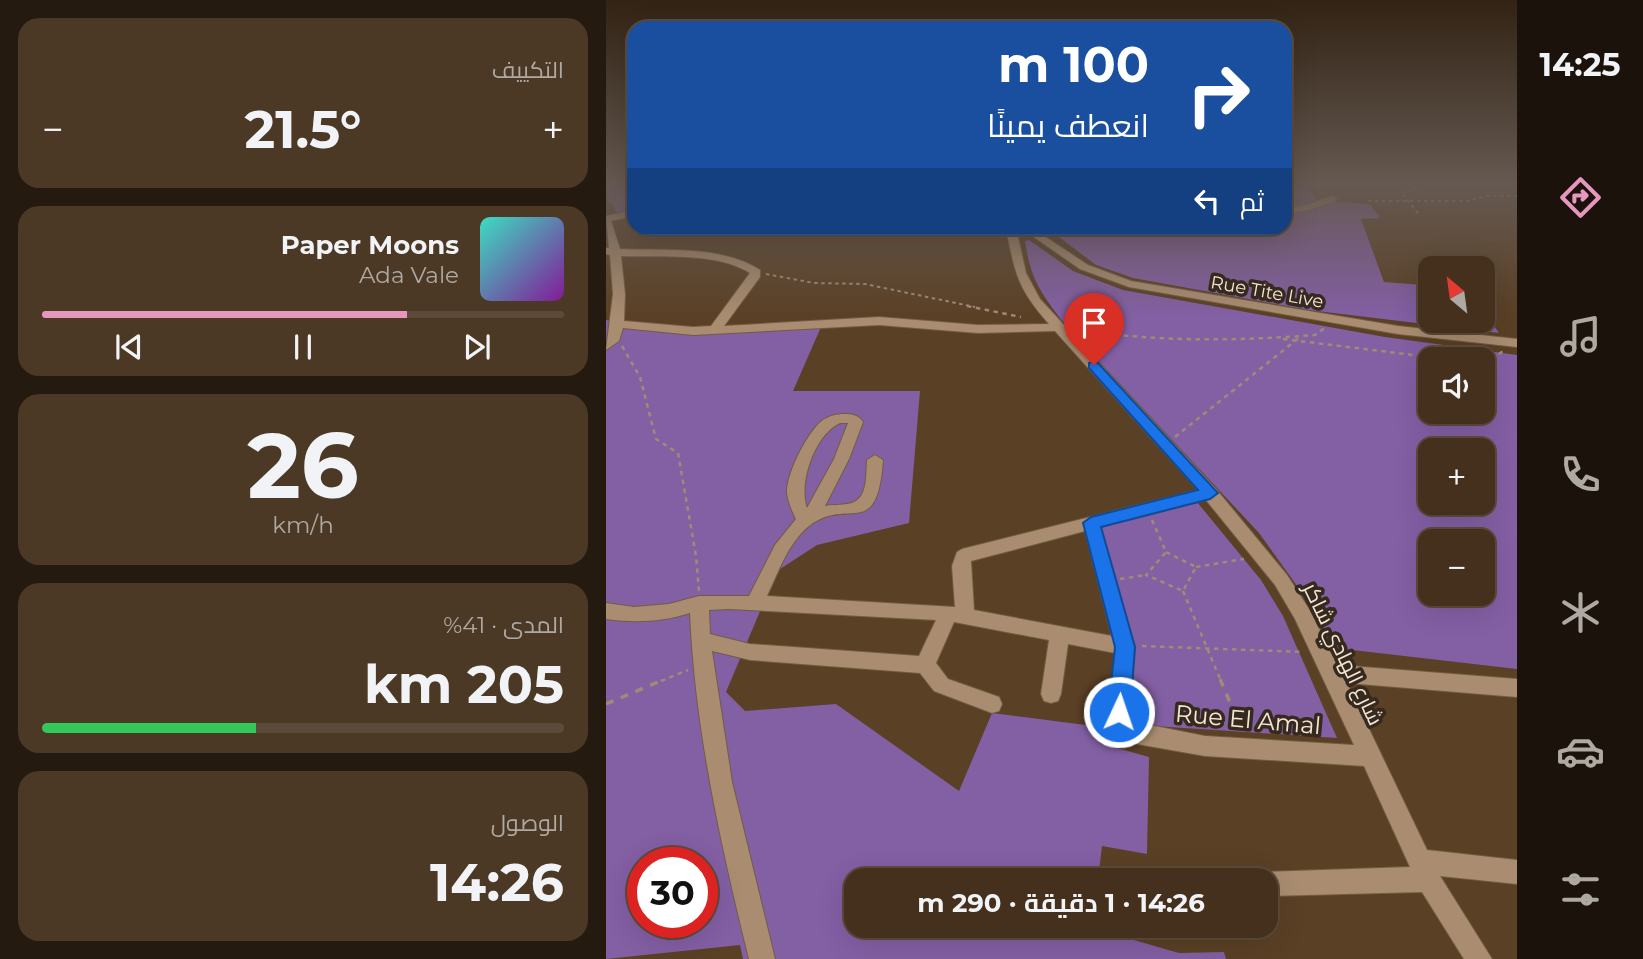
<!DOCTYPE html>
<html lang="ar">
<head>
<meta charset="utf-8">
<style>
	body { margin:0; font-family:Montserrat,Cairo,sans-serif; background:#4b3825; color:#f1f3f6; direction:rtl; height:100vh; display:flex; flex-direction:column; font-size:26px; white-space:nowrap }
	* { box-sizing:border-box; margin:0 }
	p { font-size:23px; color:#afa9a3 }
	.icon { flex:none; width:38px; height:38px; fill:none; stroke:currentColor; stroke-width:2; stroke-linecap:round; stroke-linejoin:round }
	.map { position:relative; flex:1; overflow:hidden; direction:ltr }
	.panel { display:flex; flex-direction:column; gap:18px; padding:18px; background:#251a0f; width:606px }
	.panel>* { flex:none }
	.banner { position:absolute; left:21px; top:21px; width:665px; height:214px; border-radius:21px; box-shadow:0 7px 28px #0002,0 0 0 2px #5c4b3b; direction:rtl; background:#1a4fa0; color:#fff; overflow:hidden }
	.needle { width:46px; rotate:331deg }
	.controls { position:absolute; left:812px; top:256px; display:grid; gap:14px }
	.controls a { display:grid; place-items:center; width:77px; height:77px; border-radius:14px; background:#44301c; box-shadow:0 7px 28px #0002,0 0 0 2px #5c4b3b; font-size:35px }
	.speed { position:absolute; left:21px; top:847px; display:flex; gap:14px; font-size:35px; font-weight:700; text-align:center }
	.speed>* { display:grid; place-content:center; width:91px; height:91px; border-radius:50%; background:#44301c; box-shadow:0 7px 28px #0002,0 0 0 2px #5c4b3b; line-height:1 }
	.speed .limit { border:10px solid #d22; background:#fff; color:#111 }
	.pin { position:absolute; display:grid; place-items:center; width:60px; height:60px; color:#fff; margin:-72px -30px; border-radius:50% 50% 50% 0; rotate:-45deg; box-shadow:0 0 7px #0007 }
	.pin .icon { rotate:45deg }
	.me { position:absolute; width:77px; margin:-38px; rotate:3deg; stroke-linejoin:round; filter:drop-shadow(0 0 5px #0008) }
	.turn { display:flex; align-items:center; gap:24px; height:147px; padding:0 28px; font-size:32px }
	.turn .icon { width:91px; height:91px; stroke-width:2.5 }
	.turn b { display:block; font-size:49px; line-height:60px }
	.then { display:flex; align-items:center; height:66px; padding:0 28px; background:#0003; gap:14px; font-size:26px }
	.big { font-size:52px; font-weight:700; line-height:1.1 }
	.panel .widget { flex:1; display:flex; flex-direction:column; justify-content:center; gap:10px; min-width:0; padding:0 24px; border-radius:21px; background:#4b3825 }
	.panel .dial { align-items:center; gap:0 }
	.dial b { font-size:91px; line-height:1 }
	.song { display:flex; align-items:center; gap:21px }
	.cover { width:84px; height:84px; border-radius:10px; background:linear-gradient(135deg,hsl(170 70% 55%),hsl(290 70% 35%)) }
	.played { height:7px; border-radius:4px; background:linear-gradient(90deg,#e797bd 70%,#5c4b3b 70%) }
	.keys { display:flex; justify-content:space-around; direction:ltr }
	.heat { display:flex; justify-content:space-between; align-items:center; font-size:38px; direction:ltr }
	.charge { height:10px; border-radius:5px; background:linear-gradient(90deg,#34c759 41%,#5c4b3b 0) }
	.trip { position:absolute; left:238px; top:868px; width:434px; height:70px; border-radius:21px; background:#44301c; box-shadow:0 7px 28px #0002,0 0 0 2px #5c4b3b; font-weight:700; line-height:70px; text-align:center; direction:rtl }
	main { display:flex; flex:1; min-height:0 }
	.dock { display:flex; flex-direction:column; width:126px; justify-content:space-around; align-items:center; background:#1b130b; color:#afa9a3 }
	.dock .icon { width:49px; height:49px }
	.dock .active { color:#e797bd }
	.dock b { font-size:32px; color:#f1f3f6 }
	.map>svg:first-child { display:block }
	.green { fill:#835fa4; fill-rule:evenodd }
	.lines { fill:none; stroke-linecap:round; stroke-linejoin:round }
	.minor-casing { stroke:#715c43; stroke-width:2 }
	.path-far2 { stroke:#a08b75; stroke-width:2; stroke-dasharray:3.5 3.5; stroke-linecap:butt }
	.path-far1 { stroke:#a08b75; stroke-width:2.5; stroke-dasharray:4.5 4.5; stroke-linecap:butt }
	.path { stroke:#a08b75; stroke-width:3.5; stroke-dasharray:8 8; stroke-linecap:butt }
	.minor { fill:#aa8d70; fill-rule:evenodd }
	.route { fill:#1a73e8; stroke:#114b97; stroke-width:2 }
	.labels { text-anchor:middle; stroke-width:7; stroke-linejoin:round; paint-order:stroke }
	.far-street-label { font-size:18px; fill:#f5e5d5; stroke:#362a1e }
	.street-label { font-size:21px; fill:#f5e5d5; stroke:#362a1e }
	.near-street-label { font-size:24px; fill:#f5e5d5; stroke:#362a1e }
</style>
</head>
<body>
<main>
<nav class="dock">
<b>14:25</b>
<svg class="icon active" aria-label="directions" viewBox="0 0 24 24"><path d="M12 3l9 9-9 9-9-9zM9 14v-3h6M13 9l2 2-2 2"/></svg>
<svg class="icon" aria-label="music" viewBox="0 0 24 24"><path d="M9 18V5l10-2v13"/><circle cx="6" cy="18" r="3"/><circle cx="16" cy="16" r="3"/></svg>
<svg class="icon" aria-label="phone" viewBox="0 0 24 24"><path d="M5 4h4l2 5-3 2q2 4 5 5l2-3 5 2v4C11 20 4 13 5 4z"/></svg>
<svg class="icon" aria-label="climate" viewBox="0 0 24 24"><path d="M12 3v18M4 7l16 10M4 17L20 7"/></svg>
<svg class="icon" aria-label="car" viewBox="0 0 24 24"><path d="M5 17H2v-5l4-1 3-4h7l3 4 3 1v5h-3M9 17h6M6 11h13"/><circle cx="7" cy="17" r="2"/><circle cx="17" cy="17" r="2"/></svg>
<svg class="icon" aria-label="filters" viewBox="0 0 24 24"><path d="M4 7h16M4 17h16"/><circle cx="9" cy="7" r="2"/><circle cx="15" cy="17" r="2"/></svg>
</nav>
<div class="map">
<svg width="912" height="959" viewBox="0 0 912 959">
	<rect width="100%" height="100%" fill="#5a4025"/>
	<path class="green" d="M0 183H28V211L14 214 10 212 6 203 2 202Z
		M679 183H701L712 201 764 204 774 218 755 219 778 282 817 285 824 288V320H877V310L893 333 703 310 527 278 490 265 441 228H679Z
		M423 240 467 271 517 290 779 337 911 355V669L729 648 709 611 653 533 460 326C436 294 425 282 419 241ZM824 359H877V411H824ZM824 450H877V502H824ZM824 541H877V593H824Z
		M0 320 73 329 215 327 187 391H314L303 523 211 545 171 571 120 692 139 711 230 704 353 791 386 713 495 727 504 746 543 757 541 854 496 846 492 880H250V926H486V928L573 953 618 952 620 959H137L134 945 0 959ZM37 863H96V922H37Z
		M591 502 655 580 677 616 731 738 532 725 525 646 493 524Z"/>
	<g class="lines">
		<defs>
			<path id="minor" d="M726 196 731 199 729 201 704 210 679 214V208L699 205Z
				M28 210V216L5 221 14 249C58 251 115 245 154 270V277L118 326 273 317 372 325 443 324C411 288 409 273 400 228H410L420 273 434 299 610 489 681 575 703 609 732 665 912 679V697L741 683 821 850 912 860V884L834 876 886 959H858L816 892 660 896V880H649L651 875 660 872 804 867 758 766 599 756 531 744 513 736 502 712 509 653 462 644 455 694 452 701 445 703 438 701 435 694 443 640 348 622 330 663 342 679 393 697 396 704 393 711 386 713 328 691 314 673 144 660 106 651 126 782 169 959H143C115 845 89 730 84 613 55 622 30 623 0 619V603L28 607 63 604 93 596H143L169 545 190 519C186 511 182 502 181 493 180 474 202 431 217 420 223 416 231 414 238 414 247 414 252 415 257 422L243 459 219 506C227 504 240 506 248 502 262 496 260 473 261 460L269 455 277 460C271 543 243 495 203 526 182 543 172 573 161 596L349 607 346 566 351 552 356 549 592 490 449 331 372 333 273 325 87 335 17 328 13 341 0 350 7 294 4 255 0 254V248H3L0 216ZM15 256C53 257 112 252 144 273L105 326 87 327 18 321 19 294ZM234 423H242L228 459 201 508C192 483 209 434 234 423ZM600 500 669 585 689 619 748 745 599 736 529 722 524 712 529 647 494 527ZM479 531 506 636 368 610 365 561ZM123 609 330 620 313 656 144 644 104 634 103 610Z
				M415 228H426L482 265 525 281 792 326 912 339V347L792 334 523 287 474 269Z"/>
		</defs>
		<use href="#minor" class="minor-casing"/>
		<path class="path-far2" d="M811 183 807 186 810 190 795 192 814 216
			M840 183 912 185
			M762 201H863L880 196H912
			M160 274 208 283 259 284 369 307"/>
		<path class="path-far1" d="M361 306 415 317
			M473 330C552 342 630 341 709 335L720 327
			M677 339 840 359
			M16 346 34 377 50 439 72 453 90 556 93 591
			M877 361 886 360 898 350
			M569 437 694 337
			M546 520 560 552
			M560 552 590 567 577 591 540 575Z
			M590 567 638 559
			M514 579 540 575
			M577 591 615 681
			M536 646 697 652
			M55 681 82 670"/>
		<path class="path" d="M614 679 637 733
			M0 704 59 679"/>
		<use href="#minor" class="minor"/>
	</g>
	<linearGradient id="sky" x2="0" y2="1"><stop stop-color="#322314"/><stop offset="0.58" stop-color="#655951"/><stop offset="1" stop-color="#655951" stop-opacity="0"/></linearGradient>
	<rect width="912" height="317" fill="url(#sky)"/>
	<path class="route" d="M488 361 492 363 612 493 604 499 495 527 529 647 524 712 521 719 513 722 506 719 502 712 509 647 477 523 485 517 592 490 483 368V363Z"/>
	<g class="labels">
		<g class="far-street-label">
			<text transform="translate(661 292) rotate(10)" y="6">Rue Tite Live</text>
		</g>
		<g class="street-label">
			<text transform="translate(737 654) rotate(64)" y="7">شارع الهادي شاكر</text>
		</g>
		<g class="near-street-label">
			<text transform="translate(642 720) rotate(5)" y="8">Rue El Amal</text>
		</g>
	</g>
</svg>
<div class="controls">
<a><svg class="needle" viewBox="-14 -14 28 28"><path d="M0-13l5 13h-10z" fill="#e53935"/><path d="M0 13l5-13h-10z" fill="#afa9a3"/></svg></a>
<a><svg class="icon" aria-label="sound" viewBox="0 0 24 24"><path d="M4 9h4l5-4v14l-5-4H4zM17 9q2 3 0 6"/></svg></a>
<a>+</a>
<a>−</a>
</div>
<div class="speed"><div class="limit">30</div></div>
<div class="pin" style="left:488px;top:365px;background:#d93025"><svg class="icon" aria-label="arrive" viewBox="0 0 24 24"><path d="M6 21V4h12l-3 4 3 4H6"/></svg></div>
<svg class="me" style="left:513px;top:712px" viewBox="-20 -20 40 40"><circle r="17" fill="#1a73e8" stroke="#fff" stroke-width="3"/><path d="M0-11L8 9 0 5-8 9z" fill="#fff"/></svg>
<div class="trip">14:26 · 1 دقيقة · 290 m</div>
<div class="banner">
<div class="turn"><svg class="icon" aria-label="right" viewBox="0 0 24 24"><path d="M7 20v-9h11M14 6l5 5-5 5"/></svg><div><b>100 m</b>انعطف يمينًا</div></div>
<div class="then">ثم<svg class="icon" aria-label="left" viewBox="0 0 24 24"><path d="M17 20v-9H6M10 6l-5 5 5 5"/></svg></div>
</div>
</div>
<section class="panel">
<div class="widget"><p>التكييف</p>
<div class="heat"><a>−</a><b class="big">21.5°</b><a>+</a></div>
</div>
<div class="widget">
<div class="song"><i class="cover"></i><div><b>Paper Moons</b><p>Ada Vale</p></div></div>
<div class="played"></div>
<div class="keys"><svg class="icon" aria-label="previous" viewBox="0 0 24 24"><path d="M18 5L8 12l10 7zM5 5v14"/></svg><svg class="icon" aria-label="pause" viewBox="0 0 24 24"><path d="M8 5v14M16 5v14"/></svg><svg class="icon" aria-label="next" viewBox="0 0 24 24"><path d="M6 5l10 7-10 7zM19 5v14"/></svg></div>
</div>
<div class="widget dial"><b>26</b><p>km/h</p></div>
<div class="widget"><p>المدى · 41%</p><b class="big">205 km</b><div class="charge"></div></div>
<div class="widget"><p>الوصول</p><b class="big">14:26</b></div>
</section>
</main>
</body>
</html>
